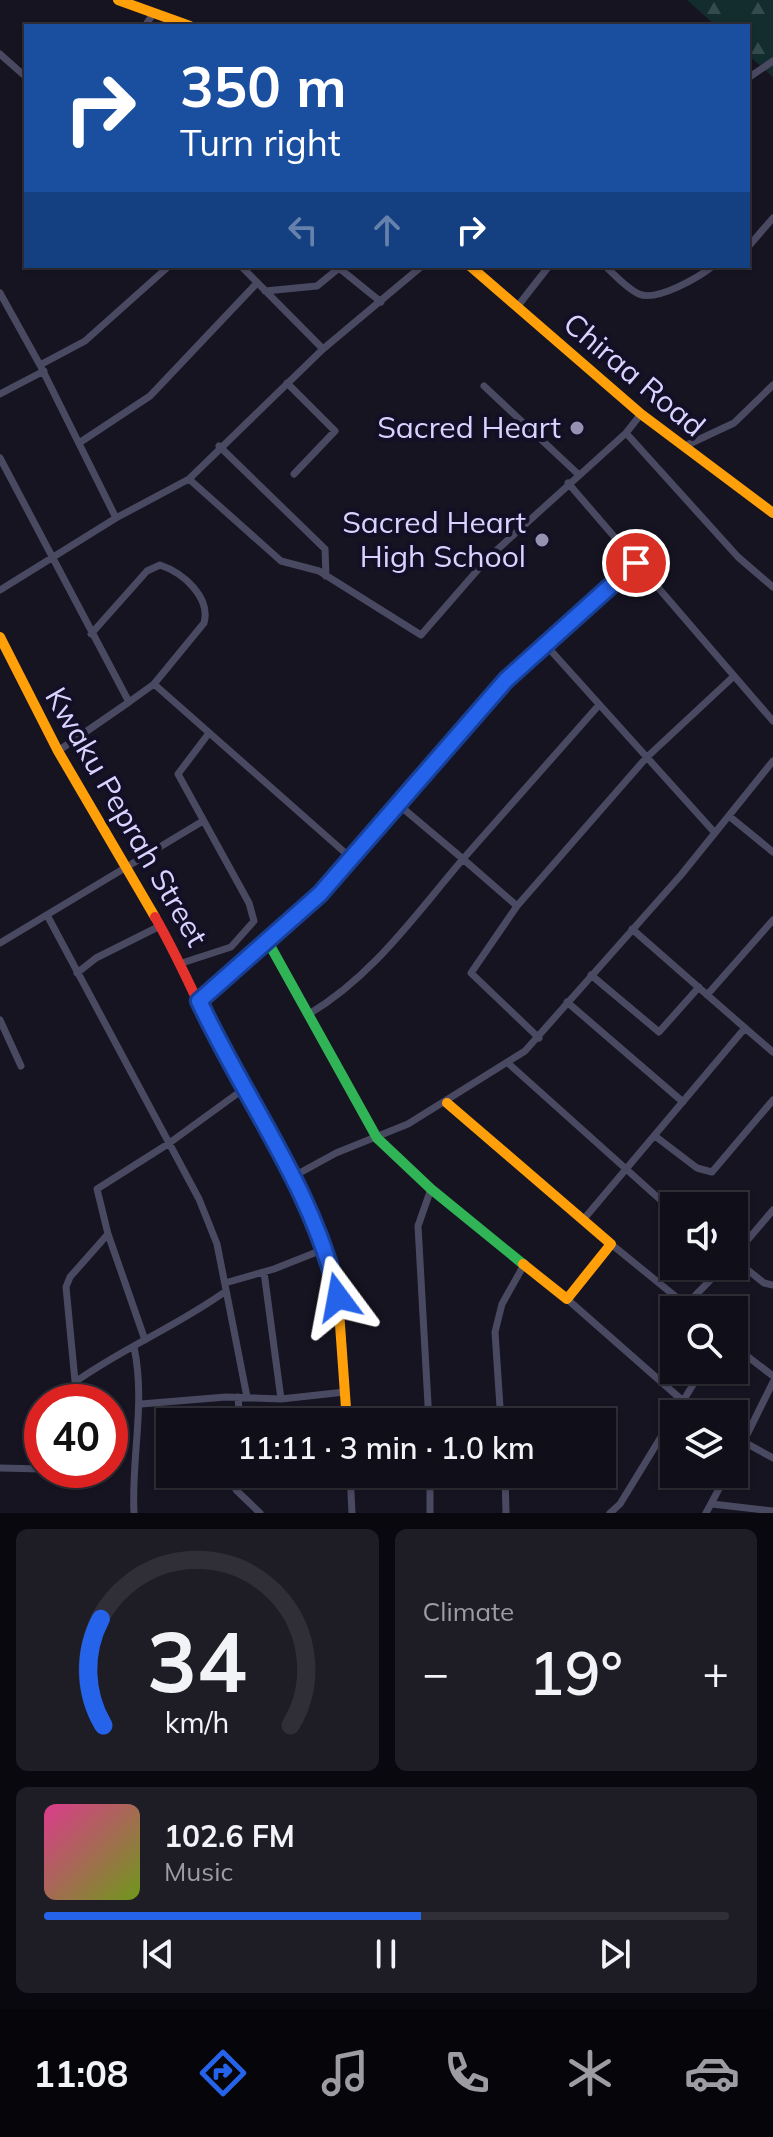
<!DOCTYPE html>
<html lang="en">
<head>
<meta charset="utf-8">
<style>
	body { margin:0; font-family:Mulish,sans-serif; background:#1e1d26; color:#f1f3f6; height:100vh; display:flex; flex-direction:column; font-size:30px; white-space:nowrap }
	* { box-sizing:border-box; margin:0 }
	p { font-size:26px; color:#9c9ca2 }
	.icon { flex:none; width:44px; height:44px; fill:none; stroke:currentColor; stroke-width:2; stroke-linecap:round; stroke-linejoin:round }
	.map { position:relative; height:1513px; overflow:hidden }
	.details { display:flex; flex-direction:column; gap:16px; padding:16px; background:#09080e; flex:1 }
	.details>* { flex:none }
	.guide { position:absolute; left:24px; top:24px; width:726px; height:244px; border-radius:0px; box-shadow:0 2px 6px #0004,0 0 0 2px #302f38; background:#1a4fa0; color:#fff; overflow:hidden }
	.buttons { position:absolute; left:660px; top:1192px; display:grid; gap:16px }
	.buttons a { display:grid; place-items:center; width:88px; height:88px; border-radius:0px; background:#100f19; box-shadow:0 2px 6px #0004,0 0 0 2px #302f38; font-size:40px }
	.speed { position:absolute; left:24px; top:1384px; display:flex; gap:16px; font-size:40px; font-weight:700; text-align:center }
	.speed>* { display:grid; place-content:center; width:104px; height:104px; border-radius:50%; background:#100f19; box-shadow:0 2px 6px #0004,0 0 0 2px #302f38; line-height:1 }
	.speed .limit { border:12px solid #d22; background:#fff; color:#111 }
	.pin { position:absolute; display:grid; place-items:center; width:68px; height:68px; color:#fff; margin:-34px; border:4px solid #fff; border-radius:50%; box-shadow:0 2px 8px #0007 }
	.me { position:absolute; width:88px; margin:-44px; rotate:347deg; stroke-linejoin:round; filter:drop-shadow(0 0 6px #0008) }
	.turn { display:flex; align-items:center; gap:28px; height:168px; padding:0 24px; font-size:36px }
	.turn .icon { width:104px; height:104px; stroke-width:2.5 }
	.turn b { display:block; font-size:56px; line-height:68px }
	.lanes { display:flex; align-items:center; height:76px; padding:0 24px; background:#0003; justify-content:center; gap:40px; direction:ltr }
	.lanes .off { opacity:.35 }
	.big { font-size:60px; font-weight:600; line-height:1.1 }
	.details .tile { flex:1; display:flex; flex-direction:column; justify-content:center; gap:12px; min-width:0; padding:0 28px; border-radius:12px; background:#1e1d26 }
	.details .dial { align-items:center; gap:0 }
	.dial svg { height:208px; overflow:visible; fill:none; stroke:#302f38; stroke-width:7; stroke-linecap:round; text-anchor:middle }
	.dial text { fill:#f1f3f6; stroke:none }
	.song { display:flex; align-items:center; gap:24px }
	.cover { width:96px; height:96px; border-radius:12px; background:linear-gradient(135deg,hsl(330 70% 55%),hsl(80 70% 35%)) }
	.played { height:8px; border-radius:4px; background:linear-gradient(90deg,#2563eb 55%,#302f38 55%) }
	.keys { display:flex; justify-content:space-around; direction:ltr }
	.heat { display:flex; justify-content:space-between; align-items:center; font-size:44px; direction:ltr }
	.details .tiles { flex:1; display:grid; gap:16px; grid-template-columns:1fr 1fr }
	.tile:last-child { grid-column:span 2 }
	.trip { position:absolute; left:156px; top:1408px; width:460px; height:80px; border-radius:0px; background:#100f19; box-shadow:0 2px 6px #0004,0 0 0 2px #302f38; font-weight:600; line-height:80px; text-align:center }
	.tabs { display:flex; height:128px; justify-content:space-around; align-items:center; background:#06060a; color:#9c9ca2 }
	.tabs .icon { width:56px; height:56px }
	.tabs .active { color:#2563eb }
	.tabs b { font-size:36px; color:#f1f3f6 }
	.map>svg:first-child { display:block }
	.forest { fill:url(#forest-firs) }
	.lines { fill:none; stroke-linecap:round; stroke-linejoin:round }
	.street { stroke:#4a4962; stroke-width:7 }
	.fast { stroke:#30b455; stroke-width:10 }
	.slow { stroke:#ff9f0a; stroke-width:10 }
	.jam { stroke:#e5322d; stroke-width:10 }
	.route-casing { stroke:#184099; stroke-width:20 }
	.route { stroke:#2563eb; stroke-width:14 }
	.poi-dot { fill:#9591b1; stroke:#130f26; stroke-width:3 }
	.labels { text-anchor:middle; stroke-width:8; stroke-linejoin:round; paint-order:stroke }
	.street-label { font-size:30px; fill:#d9d4ff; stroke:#130f26 }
	.poi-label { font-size:30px; fill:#d9d4ff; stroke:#130f26; text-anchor:end }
</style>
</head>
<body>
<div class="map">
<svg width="773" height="1513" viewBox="0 0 773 1513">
	<defs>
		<pattern id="forest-firs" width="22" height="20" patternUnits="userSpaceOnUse" patternTransform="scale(2)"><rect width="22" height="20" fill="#132c2d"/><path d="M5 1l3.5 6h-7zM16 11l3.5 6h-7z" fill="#354a4c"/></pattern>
	</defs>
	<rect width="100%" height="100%" fill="#161421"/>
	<path class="forest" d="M687 0H773V77L748 55V26H716Z"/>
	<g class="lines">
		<path class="street" d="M145 26 153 14
			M0 54 26 77
			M748 78 773 61
			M748 247 773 218
			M241 266 323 349
			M605 266C615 275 627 289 639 294 657 302 699 277 713 266
			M265 291 317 286 339 268 381 302
			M0 293 40 365 116 518 0 590
			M517 307 549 266
			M40 365 85 341 169 266
			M287 383 335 431 294 474
			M484 386 578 474
			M0 394 44 371
			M626 433 738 557 773 587
			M79 443 150 396 257 283
			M219 446 325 549 326 576
			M685 446 734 423 773 385
			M0 458 129 702 58 751
			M189 479 281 561 319 571 421 635 488 558 626 433 641 414
			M568 483 773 721
			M116 518 189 479 323 349 422 266
			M91 634 147 571 160 565C184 573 211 598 204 623L154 684
			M544 643 715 833
			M129 702 154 684 351 858
			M599 705 463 859 517 906 646 758 734 676
			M729 816 773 852
			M517 906 471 973 539 1038
			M47 915 199 1199 217 1244 247 1397
			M0 943 203 821
			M182 963 231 947 254 921 249 903 178 774 209 733
			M77 973 96 958 160 926
			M591 975 659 1032 699 987
			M707 995 773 920
			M199 1001 320 894 506 680 636 563
			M567 1002 683 1102
			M309 1014C373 976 415 915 463 859L399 805
			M0 1020 21 1066
			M745 1028 773 1052
			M509 1064 674 1212
			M655 1136 697 1168 712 1172 773 1100
			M294 1176 336 1153 408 1124 525 1051 681 875 773 761
			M583 1220 745 1028 632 929
			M611 1244 686 1305 724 1266
			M734 1256 773 1210
			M734 1259 764 1283 773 1285
			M264 1272 281 1399 345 1392
			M225 1283 274 1269 327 1248
			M567 1299 683 1401
			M145 1340 108 1234 97 1189 168 1144 245 1088
			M734 1346 773 1376
			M134 1347C146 1403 131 1457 134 1513
			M78 1380C125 1347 179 1325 226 1291
			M238 1397 240 1422
			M77 1402 66 1287 70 1277 108 1234
			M141 1404 226 1397 281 1399
			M429 1422 418 1226 431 1189
			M501 1422 495 1332 502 1304 525 1263
			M744 1442 773 1458
			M734 1461 773 1382
			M0 1468 42 1469
			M237 1474 236 1490 260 1513
			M350 1474 352 1513
			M430 1474V1513
			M505 1474 506 1513
			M712 1504 773 1511
			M610 1513 620 1504 702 1370
			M706 1513 727 1474"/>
		<path class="fast" d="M267 940 377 1138 431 1189 523 1264"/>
		<path class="slow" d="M118 0 190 26
			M470 266 641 414 773 513
			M0 637 58 751 155 917
			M447 1103 611 1244 567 1299 523 1264
			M331 1266 338 1297 347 1422"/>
		<path class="jam" d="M155 917C180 960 198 1005 221 1048 260 1117 314 1189 331 1266"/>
	</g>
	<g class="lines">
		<defs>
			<path id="route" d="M338 1297C313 1188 245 1100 199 1001L320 894 506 680 636 563"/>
		</defs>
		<use href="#route" class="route-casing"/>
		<use href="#route" class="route"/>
	</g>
	<g class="poi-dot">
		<circle cx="577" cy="428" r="8"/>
		<circle cx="542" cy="540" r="8"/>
	</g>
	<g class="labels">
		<g class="street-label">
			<text transform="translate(634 375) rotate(40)" y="10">Chiraa Road</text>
			<text transform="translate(126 817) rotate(60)" y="10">Kwaku Peprah Street</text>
		</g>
		<g class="poi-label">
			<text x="561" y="438">Sacred Heart</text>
			<text x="526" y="533">Sacred Heart<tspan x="526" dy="34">High School</tspan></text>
		</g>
	</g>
</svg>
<div class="buttons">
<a><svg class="icon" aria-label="sound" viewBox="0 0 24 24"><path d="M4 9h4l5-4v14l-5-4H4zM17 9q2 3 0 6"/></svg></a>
<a><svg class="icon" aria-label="search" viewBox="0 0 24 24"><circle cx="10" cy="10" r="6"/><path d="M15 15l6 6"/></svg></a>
<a><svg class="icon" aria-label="layers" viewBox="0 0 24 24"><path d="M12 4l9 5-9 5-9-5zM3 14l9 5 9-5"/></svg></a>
</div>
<div class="speed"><div class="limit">40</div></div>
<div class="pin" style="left:636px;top:563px;background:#d93025"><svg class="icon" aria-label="arrive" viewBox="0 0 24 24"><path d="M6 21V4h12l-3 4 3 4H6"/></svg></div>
<svg class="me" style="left:338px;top:1297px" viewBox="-20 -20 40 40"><path d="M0-17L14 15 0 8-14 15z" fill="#2563eb" stroke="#fff" stroke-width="4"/></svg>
<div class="trip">11:11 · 3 min · 1.0 km</div>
<div class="guide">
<div class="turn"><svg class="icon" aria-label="right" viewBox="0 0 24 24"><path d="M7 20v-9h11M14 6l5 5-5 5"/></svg><div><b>350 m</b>Turn right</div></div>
<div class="lanes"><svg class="icon off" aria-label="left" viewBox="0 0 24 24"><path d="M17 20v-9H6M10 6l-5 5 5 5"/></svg><svg class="icon off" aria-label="ahead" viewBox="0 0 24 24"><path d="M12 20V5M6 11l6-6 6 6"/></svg><svg class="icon" aria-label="right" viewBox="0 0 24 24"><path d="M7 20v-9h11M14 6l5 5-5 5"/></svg></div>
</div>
</div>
<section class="details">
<div class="tiles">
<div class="tile dial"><svg viewBox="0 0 100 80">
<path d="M14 69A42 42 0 1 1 86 69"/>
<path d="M14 69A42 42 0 0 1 13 28" stroke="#2563eb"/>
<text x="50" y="56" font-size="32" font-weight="700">34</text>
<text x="50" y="72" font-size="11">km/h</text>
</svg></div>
<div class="tile"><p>Climate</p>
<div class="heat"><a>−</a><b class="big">19°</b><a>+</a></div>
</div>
<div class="tile">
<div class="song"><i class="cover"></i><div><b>102.6 FM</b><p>Music</p></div></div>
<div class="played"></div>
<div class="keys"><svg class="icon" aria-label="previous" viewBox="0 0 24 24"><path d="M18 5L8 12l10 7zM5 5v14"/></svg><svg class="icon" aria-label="pause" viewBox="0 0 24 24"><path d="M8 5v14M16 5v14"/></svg><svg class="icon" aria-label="next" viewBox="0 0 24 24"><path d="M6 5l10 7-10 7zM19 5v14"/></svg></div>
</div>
</div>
</section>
<nav class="tabs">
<b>11:08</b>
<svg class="icon active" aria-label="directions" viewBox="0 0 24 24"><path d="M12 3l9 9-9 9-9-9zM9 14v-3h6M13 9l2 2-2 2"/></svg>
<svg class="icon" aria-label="music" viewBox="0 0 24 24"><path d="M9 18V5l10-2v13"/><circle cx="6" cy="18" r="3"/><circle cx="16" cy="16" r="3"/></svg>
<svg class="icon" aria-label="phone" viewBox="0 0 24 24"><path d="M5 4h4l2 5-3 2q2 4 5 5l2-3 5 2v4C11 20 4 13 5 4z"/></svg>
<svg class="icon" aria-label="climate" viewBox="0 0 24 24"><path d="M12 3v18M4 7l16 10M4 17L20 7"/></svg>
<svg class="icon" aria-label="car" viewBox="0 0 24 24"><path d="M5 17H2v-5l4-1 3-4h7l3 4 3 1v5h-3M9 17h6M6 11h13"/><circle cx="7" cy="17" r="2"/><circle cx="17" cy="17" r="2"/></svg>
</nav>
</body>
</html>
